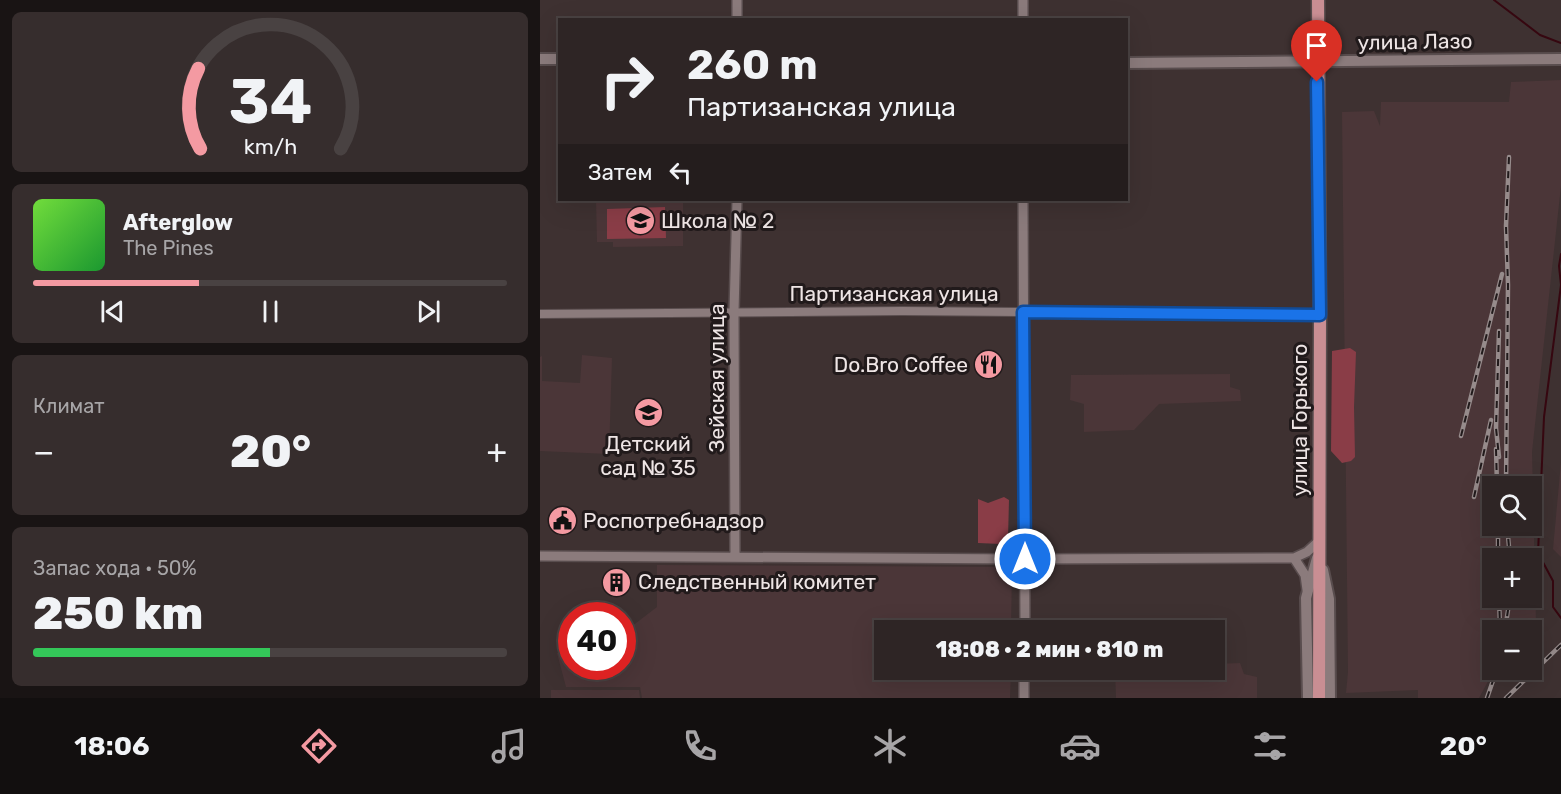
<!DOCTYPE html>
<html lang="ru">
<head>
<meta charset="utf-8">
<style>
	body { margin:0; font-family:Rubik,sans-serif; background:#362d2d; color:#f1f3f6; height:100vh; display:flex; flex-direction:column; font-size:22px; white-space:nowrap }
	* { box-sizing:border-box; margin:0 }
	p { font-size:20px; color:#a7a5a7 }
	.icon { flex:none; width:33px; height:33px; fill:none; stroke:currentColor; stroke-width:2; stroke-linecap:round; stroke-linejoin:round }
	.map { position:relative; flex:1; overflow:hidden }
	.drawer { display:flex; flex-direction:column; gap:12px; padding:12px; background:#191414; width:540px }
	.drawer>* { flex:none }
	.banner { position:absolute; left:18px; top:18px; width:570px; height:183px; border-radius:0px; box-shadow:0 6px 24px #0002,0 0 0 2px #494242; background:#2e2525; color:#f1f3f6; overflow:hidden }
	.buttons { position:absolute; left:942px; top:476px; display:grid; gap:12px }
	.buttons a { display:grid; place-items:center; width:60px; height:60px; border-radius:0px; background:#2e2525; box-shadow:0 6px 24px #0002,0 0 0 2px #494242; font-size:30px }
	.speed { position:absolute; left:18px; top:602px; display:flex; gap:12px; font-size:30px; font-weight:700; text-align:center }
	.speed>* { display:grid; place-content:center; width:78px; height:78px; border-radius:50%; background:#2e2525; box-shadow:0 6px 24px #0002,0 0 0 2px #494242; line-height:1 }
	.speed .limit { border:9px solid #d22; background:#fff; color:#111 }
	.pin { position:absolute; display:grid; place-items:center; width:51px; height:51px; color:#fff; margin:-62px -26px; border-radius:50% 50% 50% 0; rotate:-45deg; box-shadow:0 0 6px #0007 }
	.pin .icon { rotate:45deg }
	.me { position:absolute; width:66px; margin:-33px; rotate:0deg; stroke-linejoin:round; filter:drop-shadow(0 0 4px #0008) }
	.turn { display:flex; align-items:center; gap:21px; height:126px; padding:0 30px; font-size:27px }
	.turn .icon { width:78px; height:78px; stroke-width:2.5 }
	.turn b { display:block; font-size:42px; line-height:51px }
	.then { display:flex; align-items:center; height:57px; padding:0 30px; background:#0003; gap:12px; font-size:22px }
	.big { font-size:45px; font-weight:800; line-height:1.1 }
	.drawer .tile { flex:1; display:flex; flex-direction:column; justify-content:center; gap:9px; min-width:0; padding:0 21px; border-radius:9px; background:#362d2d }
	.drawer .dial { align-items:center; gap:0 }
	.dial svg { height:156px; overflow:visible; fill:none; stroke:#494242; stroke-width:7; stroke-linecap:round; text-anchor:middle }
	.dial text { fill:#f1f3f6; stroke:none }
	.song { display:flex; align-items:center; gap:18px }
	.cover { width:72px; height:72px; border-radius:9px; background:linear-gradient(135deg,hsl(100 70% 55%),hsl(130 70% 35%)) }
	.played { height:6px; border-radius:3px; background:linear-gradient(90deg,#f49aa2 35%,#494242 35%) }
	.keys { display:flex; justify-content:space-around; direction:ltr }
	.heat { display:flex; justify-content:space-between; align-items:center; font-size:33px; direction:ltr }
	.charge { height:9px; border-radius:4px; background:linear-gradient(90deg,#34c759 50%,#494242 0) }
	.trip { position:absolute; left:334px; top:620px; width:351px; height:60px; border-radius:0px; background:#2e2525; box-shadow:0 6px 24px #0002,0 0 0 2px #494242; font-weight:800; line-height:60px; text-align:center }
	.tabs { display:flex; height:96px; justify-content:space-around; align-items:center; background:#120f0f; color:#a7a5a7 }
	.tabs .icon { width:42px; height:42px }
	.tabs .active { color:#f49aa2 }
	.tabs b { font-size:27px; color:#f1f3f6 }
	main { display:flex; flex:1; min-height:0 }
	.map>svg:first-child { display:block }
	.built { fill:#4b3638; fill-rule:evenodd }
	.green { fill:#8a3d47 }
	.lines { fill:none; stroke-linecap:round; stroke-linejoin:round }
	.stream { stroke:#360710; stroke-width:2 }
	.minor-casing { stroke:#594d4e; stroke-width:10 }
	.tertiary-casing { stroke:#594d4e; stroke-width:12 }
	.secondary-casing { stroke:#594d4e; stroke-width:14 }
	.primary-casing { stroke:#594d4e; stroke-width:15 }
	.minor { stroke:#8b7b7c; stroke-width:8 }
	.tertiary { stroke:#8b7b7c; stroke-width:9 }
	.secondary { stroke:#8b7b7c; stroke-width:10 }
	.primary { stroke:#c98e93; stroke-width:12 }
	.rail-casing { stroke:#968b8b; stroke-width:4.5 }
	.rail { stroke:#211a1b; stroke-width:2; stroke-dasharray:7; stroke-linecap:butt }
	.route-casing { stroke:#114b97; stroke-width:15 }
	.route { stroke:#1a73e8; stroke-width:10 }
	.labels { text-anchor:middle; stroke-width:6; stroke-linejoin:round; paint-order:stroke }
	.street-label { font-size:21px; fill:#eee5e5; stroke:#211a1b }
	.poi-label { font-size:21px; fill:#eee5e5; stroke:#211a1b; text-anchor:start }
</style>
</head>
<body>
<main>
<section class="drawer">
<div class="tile dial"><svg viewBox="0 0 100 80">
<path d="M14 69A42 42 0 1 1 86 69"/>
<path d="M14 69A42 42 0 0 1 13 28" stroke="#f49aa2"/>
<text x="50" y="56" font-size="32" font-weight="700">34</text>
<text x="50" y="72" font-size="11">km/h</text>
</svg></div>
<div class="tile">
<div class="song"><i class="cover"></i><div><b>Afterglow</b><p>The Pines</p></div></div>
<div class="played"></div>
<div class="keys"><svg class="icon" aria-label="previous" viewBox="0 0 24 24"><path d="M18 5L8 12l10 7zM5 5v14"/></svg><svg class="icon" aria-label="pause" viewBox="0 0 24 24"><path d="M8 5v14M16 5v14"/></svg><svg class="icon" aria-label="next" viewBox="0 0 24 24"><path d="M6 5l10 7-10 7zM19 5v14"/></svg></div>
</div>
<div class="tile"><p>Климат</p>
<div class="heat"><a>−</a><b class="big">20°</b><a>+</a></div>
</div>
<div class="tile"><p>Запас хода · 50%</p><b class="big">250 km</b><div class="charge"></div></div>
</section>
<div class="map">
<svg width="1021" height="698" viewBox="0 0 1021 698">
	<rect width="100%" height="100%" fill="#3e3131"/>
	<path class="built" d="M1021 80V186L992 452 996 622 992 632V630H952V665L951 666 952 674 939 698H878V690L806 693 808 672 802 112 834 111 840 126 841 102H969L971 82ZM952 486H992V525H952ZM952 558H992V597H952Z
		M56 200H143V246L73 247V242H57Z
		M42 355 72 358 69 454 0 451V357L2 356V381L40 383Z
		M690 374V387L700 390 701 401 619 404 594 430 544 432V404L530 400 531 375Z
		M1021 462V557L1013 549Z
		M117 565 472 567 471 630H345V669H471L470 698H102L100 687H26L17 653H31L32 666H82L83 633 117 607Z
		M700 663 704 674 717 677V698H576L575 669H675V664Z
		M11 690H99L100 698H11Z"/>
	<path class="green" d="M125 207 126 238 67 239V209Z
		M810 348 816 352 814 407 815 457 811 461 802 463 791 451 792 351Z
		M464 497 469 500 468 539 461 544 438 543V499L448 503Z"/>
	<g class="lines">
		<path class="stream" d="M954 0 1000 35 1021 43
			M1021 254 1019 266 1021 285 1004 417 998 553 1013 581V607L1021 618"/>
		<defs>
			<path id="minor" d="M0 314 362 311 780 315"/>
			<path id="tertiary" d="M197 20V0
				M483 20V0
				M483 200 485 630
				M0 556 485 559 754 558 767 552 779 541
				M195 556 194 312 197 200
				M754 558 765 575 767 590
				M484 698V669"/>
			<path id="secondary" d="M0 59H20
				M586 63 1021 59
				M783 570 789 599 790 698
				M768 698 766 598 777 558"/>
			<path id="primary" d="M778 0 780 315 779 698"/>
		</defs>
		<use href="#minor" class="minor-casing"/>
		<use href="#tertiary" class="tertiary-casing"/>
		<use href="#secondary" class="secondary-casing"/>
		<use href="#primary" class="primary-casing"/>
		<use href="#minor" class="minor"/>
		<use href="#tertiary" class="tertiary"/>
		<use href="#secondary" class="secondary"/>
		<use href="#primary" class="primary"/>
		<defs>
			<path id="rail" d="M959 331 956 428 959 457
				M921 436 962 274
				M956 449 957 486
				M966 486 968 285 966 226 969 157
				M934 497 951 420
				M958 525V558
				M967 525 970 558
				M959 597 960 627
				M965 630 970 597
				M947 698 957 669
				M966 698 1021 645"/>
		</defs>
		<use href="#rail" class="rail-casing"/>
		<use href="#rail" class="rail"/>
	</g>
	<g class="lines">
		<defs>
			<path id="route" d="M485 559 483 312 780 315 777 82"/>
		</defs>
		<use href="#route" class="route-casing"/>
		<use href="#route" class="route"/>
	</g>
	<defs>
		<symbol id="school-disc" viewBox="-11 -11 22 22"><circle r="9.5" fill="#f49aa2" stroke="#211a1b"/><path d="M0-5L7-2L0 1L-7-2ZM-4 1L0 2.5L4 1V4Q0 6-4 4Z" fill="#111"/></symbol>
		<symbol id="restaurant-disc" viewBox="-11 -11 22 22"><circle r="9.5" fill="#f49aa2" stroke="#211a1b"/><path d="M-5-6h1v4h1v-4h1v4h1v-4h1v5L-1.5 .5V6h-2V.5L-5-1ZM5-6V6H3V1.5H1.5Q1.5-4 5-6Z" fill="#111"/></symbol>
		<symbol id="civic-disc" viewBox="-11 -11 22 22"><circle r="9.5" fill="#f49aa2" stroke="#211a1b"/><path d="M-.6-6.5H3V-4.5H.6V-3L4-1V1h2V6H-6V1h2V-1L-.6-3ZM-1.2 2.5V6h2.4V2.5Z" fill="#111"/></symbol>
		<symbol id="building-disc" viewBox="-11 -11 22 22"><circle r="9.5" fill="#f49aa2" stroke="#211a1b"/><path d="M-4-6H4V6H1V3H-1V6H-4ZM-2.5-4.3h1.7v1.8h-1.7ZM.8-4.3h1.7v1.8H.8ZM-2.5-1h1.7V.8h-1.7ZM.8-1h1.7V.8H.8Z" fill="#111"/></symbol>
	</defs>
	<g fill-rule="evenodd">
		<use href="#school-disc" x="84" y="204" width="33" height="33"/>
		<use href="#restaurant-disc" x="432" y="348" width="33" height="33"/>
		<use href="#school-disc" x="92" y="396" width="33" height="33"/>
		<use href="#civic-disc" x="6" y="504" width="33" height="33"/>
		<use href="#building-disc" x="60" y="566" width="33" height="33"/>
	</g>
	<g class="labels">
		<g class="street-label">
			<text transform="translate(875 42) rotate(-1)" y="7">улица Лазо</text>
			<text x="354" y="301">Партизанская улица</text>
			<text transform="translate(177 378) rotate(-90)" y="7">Зейская улица</text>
			<text transform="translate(760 420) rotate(-90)" y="7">улица Горького</text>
		</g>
		<g class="poi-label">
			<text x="121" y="228">Школа № 2</text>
			<text x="428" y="372" text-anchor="end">Do.Bro Coffee</text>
			<text x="108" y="451" text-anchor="middle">Детский<tspan x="108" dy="24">сад № 35</tspan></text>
			<text x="43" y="528">Роспотребнадзор</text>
			<text x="98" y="589">Следственный комитет</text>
		</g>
	</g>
</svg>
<div class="buttons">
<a><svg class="icon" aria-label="search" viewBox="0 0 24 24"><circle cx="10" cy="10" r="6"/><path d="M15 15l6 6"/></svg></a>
<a>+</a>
<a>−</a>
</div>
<div class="speed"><div class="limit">40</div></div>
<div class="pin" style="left:777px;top:82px;background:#d93025"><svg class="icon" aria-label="arrive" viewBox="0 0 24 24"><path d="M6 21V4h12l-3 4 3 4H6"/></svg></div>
<svg class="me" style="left:485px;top:559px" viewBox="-20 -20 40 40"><circle r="17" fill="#1a73e8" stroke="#fff" stroke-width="3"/><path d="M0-11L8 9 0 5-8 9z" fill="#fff"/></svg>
<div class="trip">18:08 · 2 мин · 810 m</div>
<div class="banner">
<div class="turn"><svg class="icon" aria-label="right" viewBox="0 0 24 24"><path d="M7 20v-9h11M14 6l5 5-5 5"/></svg><div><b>260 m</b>Партизанская улица</div></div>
<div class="then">Затем<svg class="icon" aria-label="left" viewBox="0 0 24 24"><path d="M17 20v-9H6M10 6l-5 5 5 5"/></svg></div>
</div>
</div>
</main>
<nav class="tabs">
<b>18:06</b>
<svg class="icon active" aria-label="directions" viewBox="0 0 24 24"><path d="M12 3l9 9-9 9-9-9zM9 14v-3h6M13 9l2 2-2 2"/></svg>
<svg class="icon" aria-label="music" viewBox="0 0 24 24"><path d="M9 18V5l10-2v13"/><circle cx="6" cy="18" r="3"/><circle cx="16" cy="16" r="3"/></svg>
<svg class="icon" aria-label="phone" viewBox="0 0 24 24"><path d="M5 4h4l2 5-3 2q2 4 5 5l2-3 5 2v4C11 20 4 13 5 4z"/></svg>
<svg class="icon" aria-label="climate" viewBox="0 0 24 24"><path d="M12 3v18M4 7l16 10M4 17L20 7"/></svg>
<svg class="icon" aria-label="car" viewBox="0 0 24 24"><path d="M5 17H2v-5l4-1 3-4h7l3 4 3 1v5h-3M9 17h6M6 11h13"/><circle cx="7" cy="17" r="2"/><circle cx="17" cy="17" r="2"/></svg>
<svg class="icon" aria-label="filters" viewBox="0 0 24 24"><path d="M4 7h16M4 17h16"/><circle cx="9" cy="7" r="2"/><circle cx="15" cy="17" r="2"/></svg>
<b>20°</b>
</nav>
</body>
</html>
